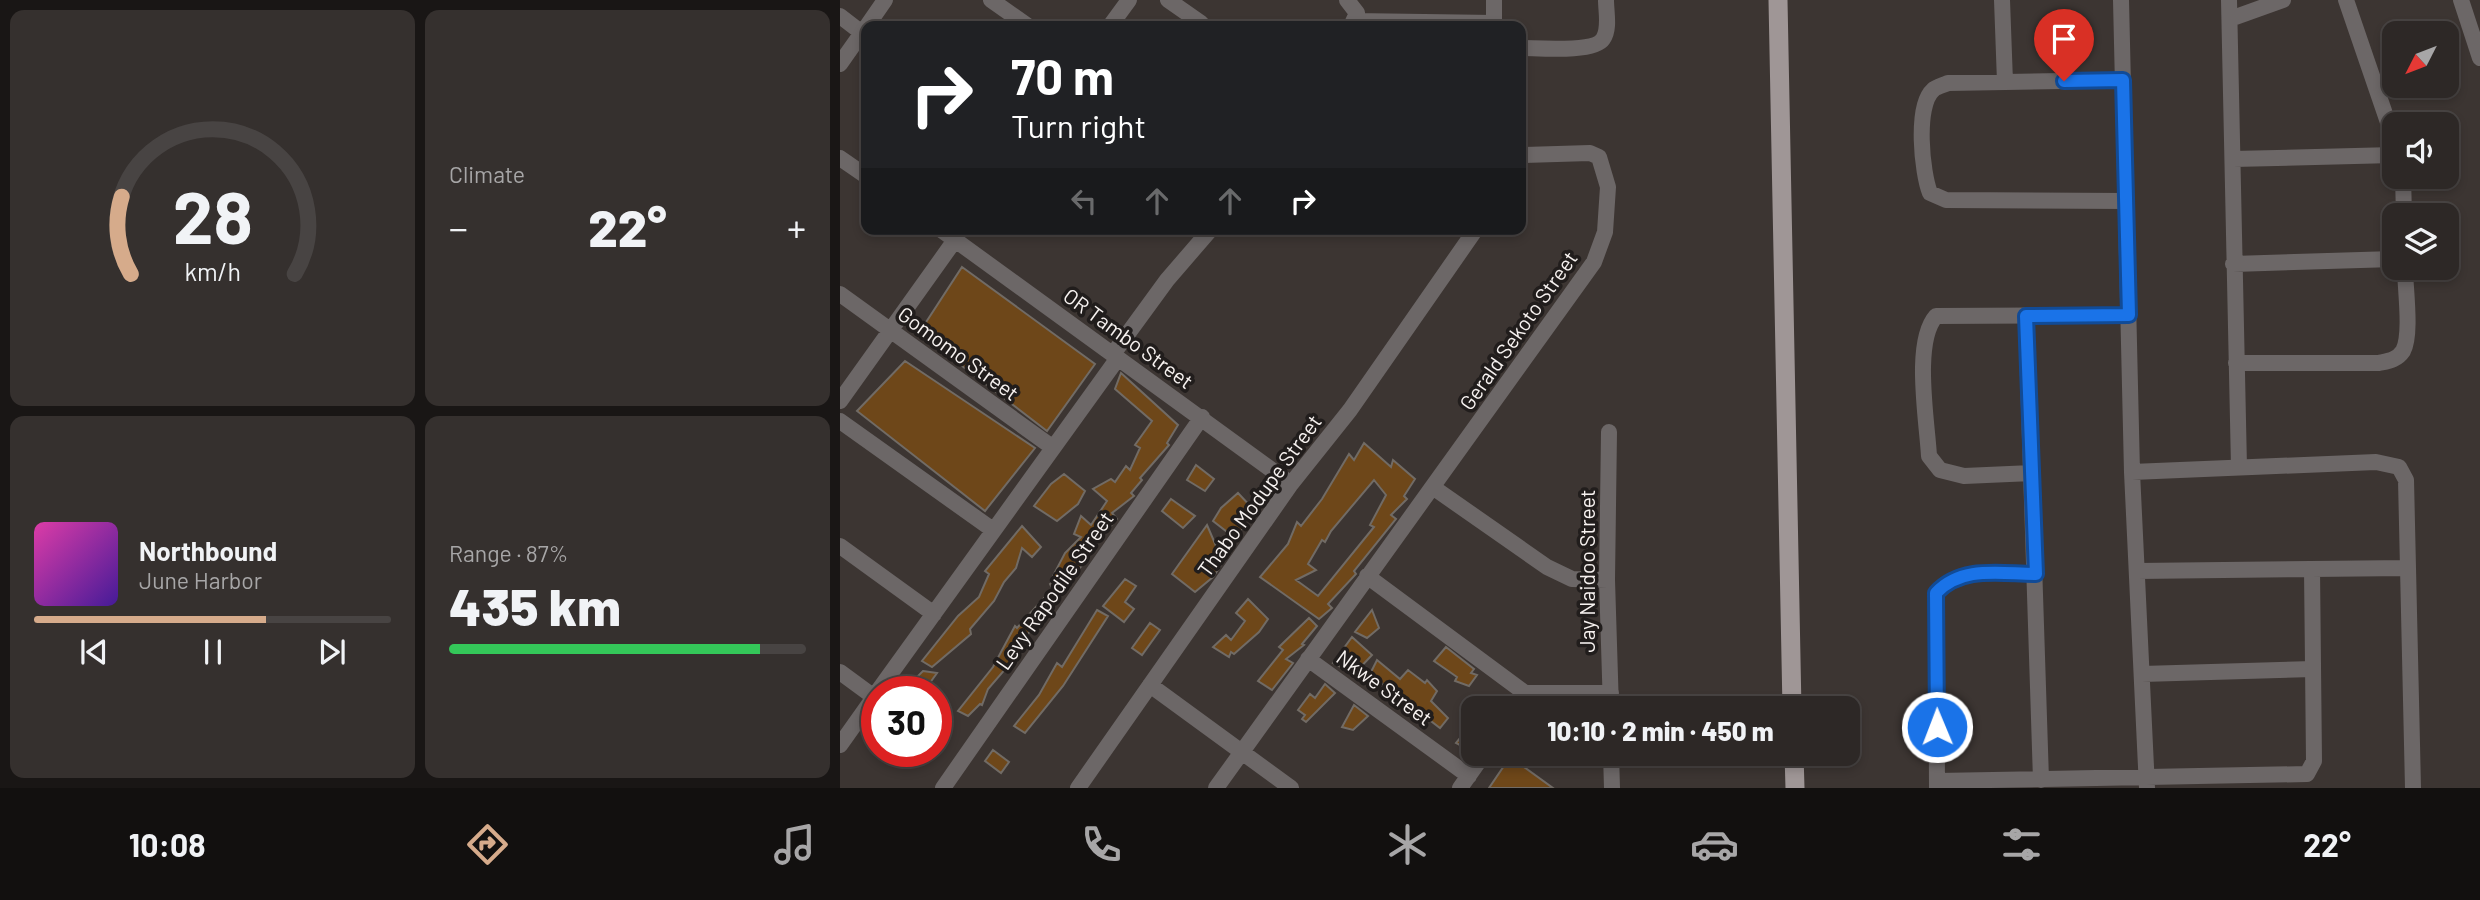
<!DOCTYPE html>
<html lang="en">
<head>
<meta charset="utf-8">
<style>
	body { margin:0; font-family:Barlow,sans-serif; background:#35302e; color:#f1f3f6; height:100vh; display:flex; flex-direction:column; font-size:26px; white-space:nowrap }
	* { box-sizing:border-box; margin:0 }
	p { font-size:23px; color:#a7a6a7 }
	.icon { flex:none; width:38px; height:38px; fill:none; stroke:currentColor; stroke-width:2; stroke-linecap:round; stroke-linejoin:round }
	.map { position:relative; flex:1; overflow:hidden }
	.panel { display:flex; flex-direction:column; gap:10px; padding:10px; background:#191615; width:840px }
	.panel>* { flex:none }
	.top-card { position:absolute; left:21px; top:21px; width:665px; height:214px; border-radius:14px; box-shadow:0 4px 10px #0003,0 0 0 2px #484443; background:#202124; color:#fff; overflow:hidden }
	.needle { width:46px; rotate:228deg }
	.tools { position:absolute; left:1542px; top:21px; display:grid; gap:14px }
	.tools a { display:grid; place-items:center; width:77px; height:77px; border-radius:14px; background:#2d2826; box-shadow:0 4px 10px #0003,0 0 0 2px #484443; font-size:35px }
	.speed { position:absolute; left:21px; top:676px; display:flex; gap:14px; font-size:35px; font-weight:700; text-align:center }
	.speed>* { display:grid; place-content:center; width:91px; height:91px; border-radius:50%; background:#2d2826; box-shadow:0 4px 10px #0003,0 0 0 2px #484443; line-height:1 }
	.speed .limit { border:10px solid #d22; background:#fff; color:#111 }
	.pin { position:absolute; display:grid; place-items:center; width:60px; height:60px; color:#fff; margin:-72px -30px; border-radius:50% 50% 50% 0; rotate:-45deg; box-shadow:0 0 7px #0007 }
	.pin .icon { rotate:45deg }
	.me { position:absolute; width:77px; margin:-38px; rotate:359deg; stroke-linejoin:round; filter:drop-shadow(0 0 5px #0008) }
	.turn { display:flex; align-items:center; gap:24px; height:147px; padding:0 35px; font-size:32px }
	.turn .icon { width:91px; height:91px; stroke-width:2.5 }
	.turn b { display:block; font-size:49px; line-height:60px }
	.lanes { display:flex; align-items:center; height:66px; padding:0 35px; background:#0003; justify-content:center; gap:35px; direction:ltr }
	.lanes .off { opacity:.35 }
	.big { font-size:52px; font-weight:800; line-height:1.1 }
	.panel .widget { flex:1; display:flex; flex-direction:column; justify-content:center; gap:10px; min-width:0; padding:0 24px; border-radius:14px; background:#35302e }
	.panel .dial { align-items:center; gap:0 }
	.dial svg { height:182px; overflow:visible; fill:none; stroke:#484443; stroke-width:7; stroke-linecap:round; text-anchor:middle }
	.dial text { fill:#f1f3f6; stroke:none }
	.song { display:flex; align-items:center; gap:21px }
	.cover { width:84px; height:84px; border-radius:10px; background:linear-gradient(135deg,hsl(320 70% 55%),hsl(260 70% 35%)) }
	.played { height:7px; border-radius:4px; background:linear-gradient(90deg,#d6ab8b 65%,#484443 65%) }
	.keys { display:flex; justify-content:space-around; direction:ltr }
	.heat { display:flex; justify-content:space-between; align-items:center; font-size:38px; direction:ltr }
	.charge { height:10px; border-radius:5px; background:linear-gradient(90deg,#34c759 87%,#484443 0) }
	.panel .tiles { flex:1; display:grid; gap:10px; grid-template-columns:repeat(2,1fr) }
	.trip { position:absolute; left:621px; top:696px; width:399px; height:70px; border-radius:14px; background:#2d2826; box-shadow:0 4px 10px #0003,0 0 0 2px #484443; font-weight:800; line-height:70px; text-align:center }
	.tab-bar { display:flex; height:112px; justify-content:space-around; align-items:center; background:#12100f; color:#a7a6a7 }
	.tab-bar .icon { width:49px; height:49px }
	.tab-bar .selected { color:#d6ab8b }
	.tab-bar b { font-size:32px; color:#f1f3f6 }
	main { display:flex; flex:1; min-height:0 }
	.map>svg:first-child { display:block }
	.building { fill:#6e4719; stroke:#716b65; stroke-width:2; fill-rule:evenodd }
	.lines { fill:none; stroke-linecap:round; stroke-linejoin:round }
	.minor { stroke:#6c6767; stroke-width:16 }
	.primary { stroke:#9f9696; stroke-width:19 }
	.route-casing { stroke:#114b97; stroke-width:18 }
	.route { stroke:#1a73e8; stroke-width:12 }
	.labels { text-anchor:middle; stroke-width:7; stroke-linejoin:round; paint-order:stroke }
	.street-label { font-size:21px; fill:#f7f2f0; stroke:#211d1c }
</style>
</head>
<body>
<main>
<section class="panel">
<div class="tiles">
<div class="widget dial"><svg viewBox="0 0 100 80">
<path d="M14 69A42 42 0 1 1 86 69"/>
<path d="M14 69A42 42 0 0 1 10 35" stroke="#d6ab8b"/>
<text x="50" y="56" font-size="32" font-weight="700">28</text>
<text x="50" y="72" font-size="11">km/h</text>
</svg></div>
<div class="widget"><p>Climate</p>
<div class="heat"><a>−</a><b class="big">22°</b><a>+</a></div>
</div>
<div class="widget">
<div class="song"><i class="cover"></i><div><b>Northbound</b><p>June Harbor</p></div></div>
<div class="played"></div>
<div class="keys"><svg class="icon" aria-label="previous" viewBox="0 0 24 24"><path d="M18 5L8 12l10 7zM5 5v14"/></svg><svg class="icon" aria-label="pause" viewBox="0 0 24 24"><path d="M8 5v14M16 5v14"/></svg><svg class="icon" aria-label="next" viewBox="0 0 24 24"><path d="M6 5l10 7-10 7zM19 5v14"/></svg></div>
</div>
<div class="widget"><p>Range · 87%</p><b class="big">435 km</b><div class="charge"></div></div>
</div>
</section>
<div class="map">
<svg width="1640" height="788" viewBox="0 0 1640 788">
	<rect width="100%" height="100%" fill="#3c3532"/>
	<path class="building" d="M122 267 255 364 207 431 79 333Z
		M65 361 195 448 145 511 17 411Z
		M281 373 338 425 327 443 329 445 300 478 302 480 291 493 294 496 272 513 277 519 249 550 251 552 228 585 218 593 213 605 193 630 191 628 179 653 148 689 142 705 140 704 128 716 118 711 153 667 175 626 177 628 204 598 206 599 214 592 210 584 216 579 213 576 225 553 241 537 234 534 241 516 251 525 267 501 253 489 271 479 275 482 286 466 290 470 300 448 295 445 312 421 275 389Z
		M524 443 551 467 553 460 575 479 564 496 567 499 551 515 556 519 514 571 516 574 488 604 492 608 479 619 420 577 448 544 457 522 461 526 482 499 509 454 514 460ZM534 480 546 495 530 525 534 527 478 596 456 580 476 570 468 564 482 540 485 542 491 531Z
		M356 465 374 479 365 491 347 480Z
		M224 474 245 491 238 504 217 521 194 506 211 484Z
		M398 493 414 510 401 524 404 526 395 538 373 521 381 508Z
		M331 499 355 516 343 528 322 511Z
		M367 525 383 562 373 577 355 592 332 574Z
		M182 526 201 547 192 557 182 548 176 568 164 582 154 601 130 629 131 634 92 667 82 661 118 616 139 597 149 574 145 571Z
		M285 579 296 586 285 602 294 609 284 622 263 606Z
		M408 599 428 619 419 632 394 654 391 652 389 657 373 647 386 635 391 640 405 621 396 613Z
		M257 610 268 616 223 686 185 733 174 726 199 695 217 663 222 667Z
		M532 610 539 628 527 638 515 632Z
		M469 618 477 626 462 644 464 645 446 659 453 663 432 690 418 681 443 650 439 647Z
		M310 623 320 630 302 655 292 648Z
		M512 637 532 655 514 674 493 663Z
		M606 647 634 669 631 673 637 675 629 686 615 681 617 677 594 661Z
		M537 660 560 679 568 670 585 683 587 680 597 691 591 701 608 718 600 728 530 674Z
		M83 671 97 673 84 691H63Z
		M485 684 495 693 466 722 462 719 465 715 458 710 470 694 475 698Z
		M514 705 528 716 513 730 502 727Z
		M634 721V746L629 750 616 743Z
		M153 750 169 762 161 773 145 761Z
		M670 757 713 788H649Z"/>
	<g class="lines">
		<path class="minor" d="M151 0 188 26
			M328 0 361 23
			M507 0 517 13 511 26
			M654 0V26
			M1162 0 1165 82
			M1281 0 1292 472 1307 788
			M1389 0 1399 467
			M1506 0 1554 140
			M1621 0 1640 58
			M0 16 22 33
			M1390 19 1443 0
			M514 21 654 23
			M27 26 45 0
			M270 26 289 0
			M681 48C698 48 754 53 763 39 770 29 766 12 766 0
			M0 64 26 27
			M1283 80 1108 83C1104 85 1096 87 1093 90 1075 106 1082 173 1090 193L1106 200 1286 201
			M0 158 26 176
			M1393 159 1554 155
			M1563 177 1564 215
			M100 229 451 484
			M1393 264 1554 259
			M0 294 212 447
			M1186 316 1201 780
			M273 354 327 280 371 229
			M1396 363H1539C1548 361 1557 360 1563 351 1572 335 1565 287 1565 268
			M0 401 115 240
			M0 421 153 530
			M769 432 767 580 771 709
			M1292 472 1536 462 1559 467 1566 480 1573 788
			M1192 473 1124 476 1100 470 1089 456C1087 420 1073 342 1096 316L1289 315
			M594 488 707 567 732 579 767 580
			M0 546 94 614
			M1297 571 1568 568
			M527 576 685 693H771
			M468 659 629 776
			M0 672 34 697
			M1302 674 1473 669
			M310 685 451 788
			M38 691 278 358
			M675 709 685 693
			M0 745 37 693
			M771 754 772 788
			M1097 781 1467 774 1474 761 1472 569
			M103 788 362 417
			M238 788 451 484 510 410 636 229
			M376 788 754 262 765 232 768 187 759 157 750 153 681 155
			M620 788 644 754
			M1097 788 1096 593C1122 565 1161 574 1196 574"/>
		<path class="primary" d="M938 0 952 709
			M954 754 955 788"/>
	</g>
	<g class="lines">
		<defs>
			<path id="route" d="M1097 727 1096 593C1122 565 1161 574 1196 574L1186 316 1289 315 1283 80 1224 81"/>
		</defs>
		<use href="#route" class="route-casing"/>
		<use href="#route" class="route"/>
	</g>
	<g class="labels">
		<g class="street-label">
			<text transform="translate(679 331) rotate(-55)" y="7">Gerald Sekoto Street</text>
			<text transform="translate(288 339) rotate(36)" y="7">OR Tambo Street</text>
			<text transform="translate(118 354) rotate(36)" y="7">Gomomo Street</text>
			<text transform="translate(420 496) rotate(-54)" y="7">Thabo Modupe Street</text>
			<text transform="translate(748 571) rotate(-90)" y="7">Jay Naidoo Street</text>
			<text transform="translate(215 591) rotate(-55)" y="7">Levy Rapodile Street</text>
			<text transform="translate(544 688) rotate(36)" y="7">Nkwe Street</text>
		</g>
	</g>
</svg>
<div class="tools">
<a><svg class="needle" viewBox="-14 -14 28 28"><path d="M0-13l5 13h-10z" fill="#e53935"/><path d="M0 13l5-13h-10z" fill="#a7a6a7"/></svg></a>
<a><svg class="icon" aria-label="sound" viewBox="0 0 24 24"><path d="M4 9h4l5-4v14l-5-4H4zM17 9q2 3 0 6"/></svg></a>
<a><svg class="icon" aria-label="layers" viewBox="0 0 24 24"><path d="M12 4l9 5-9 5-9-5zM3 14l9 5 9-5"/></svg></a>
</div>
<div class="speed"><div class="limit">30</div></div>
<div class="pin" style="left:1224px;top:81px;background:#d93025"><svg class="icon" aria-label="arrive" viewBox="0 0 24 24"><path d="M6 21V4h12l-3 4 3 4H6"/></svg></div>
<svg class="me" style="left:1097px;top:727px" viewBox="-20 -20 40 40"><circle r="17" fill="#1a73e8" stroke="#fff" stroke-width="3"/><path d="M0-11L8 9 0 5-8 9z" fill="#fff"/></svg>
<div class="trip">10:10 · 2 min · 450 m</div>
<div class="top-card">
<div class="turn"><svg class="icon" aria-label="right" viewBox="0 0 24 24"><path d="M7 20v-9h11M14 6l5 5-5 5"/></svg><div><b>70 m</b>Turn right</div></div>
<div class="lanes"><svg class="icon off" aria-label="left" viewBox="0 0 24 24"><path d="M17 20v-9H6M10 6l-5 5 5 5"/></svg><svg class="icon off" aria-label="ahead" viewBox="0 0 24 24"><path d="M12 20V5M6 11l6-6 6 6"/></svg><svg class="icon off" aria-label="ahead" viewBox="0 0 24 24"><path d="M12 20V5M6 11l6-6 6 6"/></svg><svg class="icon" aria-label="right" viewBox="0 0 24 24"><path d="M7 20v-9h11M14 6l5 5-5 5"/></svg></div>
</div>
</div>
</main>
<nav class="tab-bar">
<b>10:08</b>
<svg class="icon selected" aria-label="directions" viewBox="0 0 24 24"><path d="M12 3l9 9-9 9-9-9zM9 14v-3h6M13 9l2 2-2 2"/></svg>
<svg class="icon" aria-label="music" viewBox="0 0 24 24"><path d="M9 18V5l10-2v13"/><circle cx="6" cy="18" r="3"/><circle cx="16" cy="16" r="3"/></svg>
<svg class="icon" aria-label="phone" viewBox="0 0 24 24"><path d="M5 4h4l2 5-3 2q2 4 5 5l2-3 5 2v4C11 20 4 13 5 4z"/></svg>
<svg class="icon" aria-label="climate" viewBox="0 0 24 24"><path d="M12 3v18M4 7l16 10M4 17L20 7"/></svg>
<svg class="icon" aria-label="car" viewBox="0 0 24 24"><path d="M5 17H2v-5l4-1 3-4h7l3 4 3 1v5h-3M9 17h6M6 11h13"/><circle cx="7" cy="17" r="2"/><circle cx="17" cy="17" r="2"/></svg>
<svg class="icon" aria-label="filters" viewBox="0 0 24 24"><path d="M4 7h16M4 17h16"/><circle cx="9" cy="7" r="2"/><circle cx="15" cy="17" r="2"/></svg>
<b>22°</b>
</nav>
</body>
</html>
